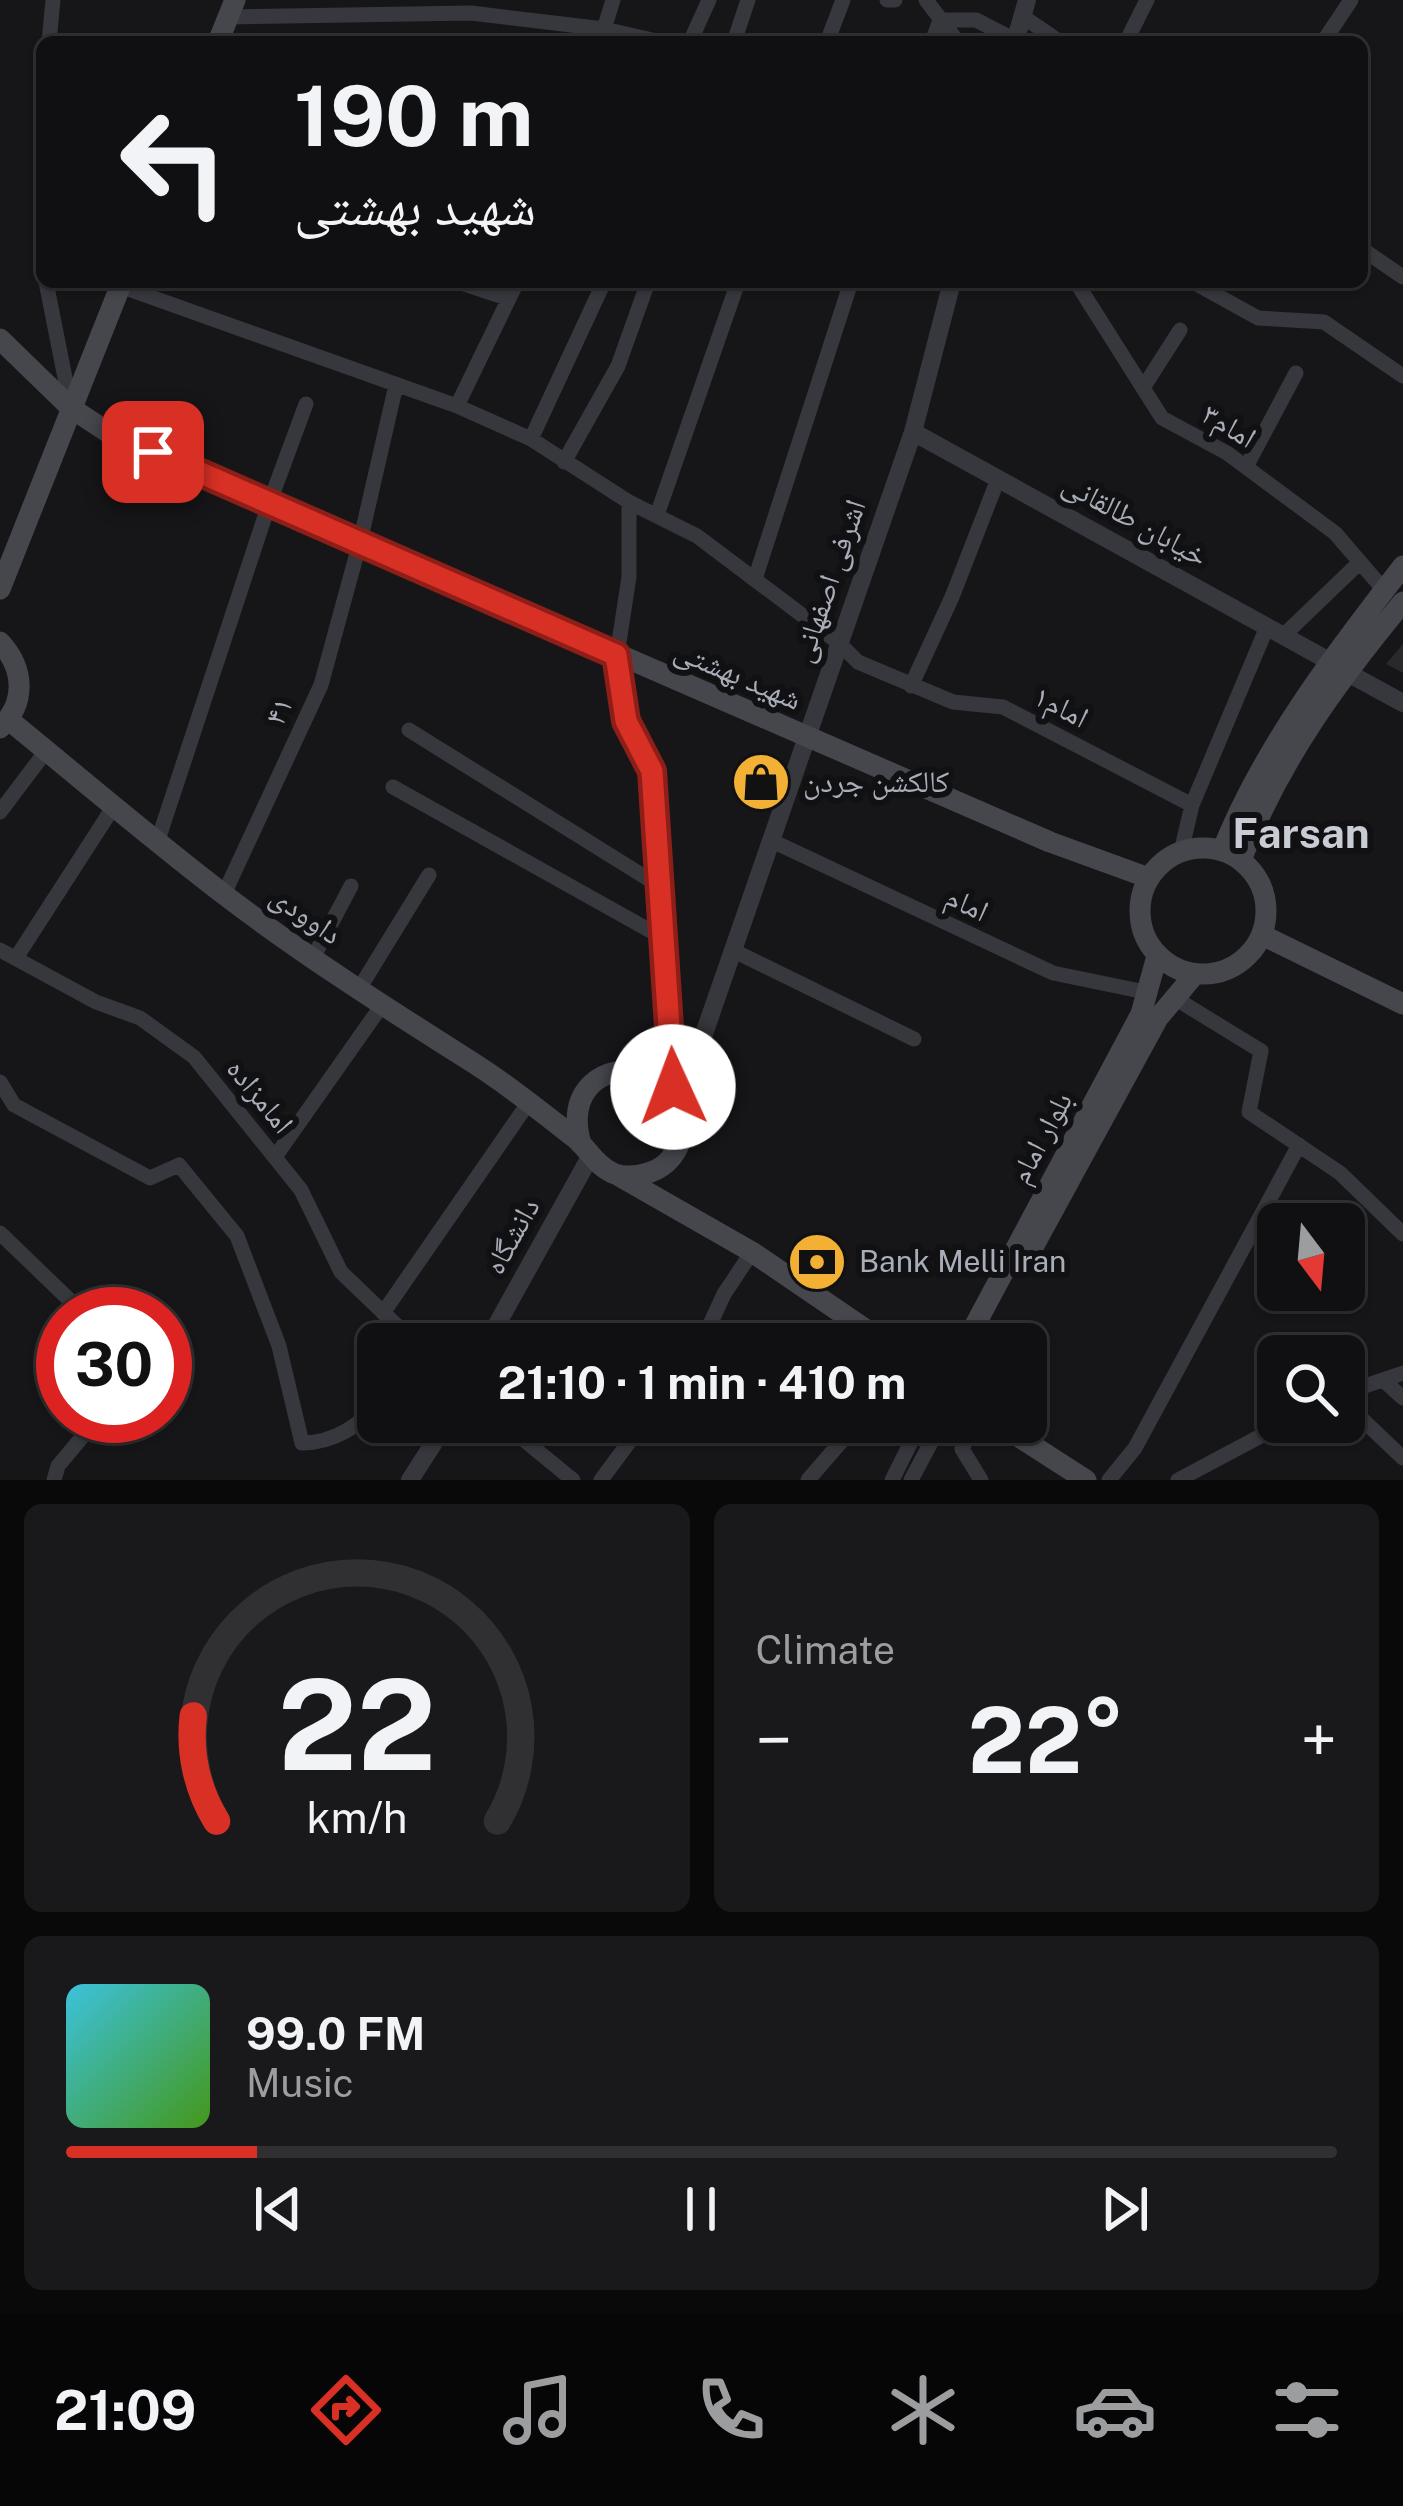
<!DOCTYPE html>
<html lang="en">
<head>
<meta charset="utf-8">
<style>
	body { margin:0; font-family:"Public Sans","Noto Naskh Arabic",sans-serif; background:#19191b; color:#f1f3f6; height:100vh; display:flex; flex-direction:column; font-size:45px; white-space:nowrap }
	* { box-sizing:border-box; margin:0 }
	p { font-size:39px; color:#9c9d9f }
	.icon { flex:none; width:66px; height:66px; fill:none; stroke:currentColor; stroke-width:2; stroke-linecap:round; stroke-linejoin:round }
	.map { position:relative; height:1480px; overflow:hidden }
	.drawer { display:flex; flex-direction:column; gap:24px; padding:24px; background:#09090a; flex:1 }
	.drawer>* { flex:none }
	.banner { position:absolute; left:36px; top:36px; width:1332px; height:252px; border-radius:18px; box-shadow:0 3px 9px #0004,0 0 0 3px #303032; background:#101012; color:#f1f3f6; overflow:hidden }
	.needle { width:78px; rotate:164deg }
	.fabs { position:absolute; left:1257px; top:1203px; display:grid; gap:24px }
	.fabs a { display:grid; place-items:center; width:108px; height:108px; border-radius:18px; background:#101012; box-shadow:0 3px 9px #0004,0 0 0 3px #303032; font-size:60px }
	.speed { position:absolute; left:36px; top:1287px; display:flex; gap:24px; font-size:60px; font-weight:700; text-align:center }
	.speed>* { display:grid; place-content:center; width:156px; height:156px; border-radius:50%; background:#101012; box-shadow:0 3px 9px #0004,0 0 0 3px #303032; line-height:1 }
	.speed .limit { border:18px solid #d22; background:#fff; color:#111 }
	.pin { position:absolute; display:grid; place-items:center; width:102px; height:102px; color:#fff; margin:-51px; border-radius:24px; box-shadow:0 6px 18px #0006 }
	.me { position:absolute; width:132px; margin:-66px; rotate:358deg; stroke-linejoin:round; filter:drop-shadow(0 0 9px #0008) }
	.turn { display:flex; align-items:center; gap:42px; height:252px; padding:0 60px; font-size:54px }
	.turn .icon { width:156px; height:156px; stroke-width:2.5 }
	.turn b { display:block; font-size:84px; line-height:102px }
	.big { font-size:90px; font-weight:700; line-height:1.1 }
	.drawer .card { flex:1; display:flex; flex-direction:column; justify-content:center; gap:18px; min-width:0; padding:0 42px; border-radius:18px; background:#19191b }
	.drawer .dial { align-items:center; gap:0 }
	.dial svg { height:312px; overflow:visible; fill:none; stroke:#303032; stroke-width:7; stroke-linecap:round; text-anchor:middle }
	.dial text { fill:#f1f3f6; stroke:none }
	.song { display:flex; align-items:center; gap:36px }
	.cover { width:144px; height:144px; border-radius:18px; background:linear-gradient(135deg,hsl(190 70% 55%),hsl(100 70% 35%)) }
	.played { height:12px; border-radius:6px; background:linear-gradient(90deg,#d93025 15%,#303032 15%) }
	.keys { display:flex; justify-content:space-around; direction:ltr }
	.heat { display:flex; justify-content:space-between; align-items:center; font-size:66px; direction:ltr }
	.drawer .tiles { flex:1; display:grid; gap:24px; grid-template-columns:1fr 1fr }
	.card:last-child { grid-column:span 2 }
	.trip { position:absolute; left:357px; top:1323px; width:690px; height:120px; border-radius:18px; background:#101012; box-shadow:0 3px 9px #0004,0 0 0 3px #303032; font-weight:700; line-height:120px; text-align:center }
	.tabs { display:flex; height:192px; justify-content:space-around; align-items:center; background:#060607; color:#9c9d9f }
	.tabs .icon { width:84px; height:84px }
	.tabs .on { color:#d93025 }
	.tabs b { font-size:54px; color:#f1f3f6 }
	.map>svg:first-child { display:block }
	.building { fill:#29292c }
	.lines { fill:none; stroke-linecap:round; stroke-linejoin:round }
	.minor { stroke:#37383d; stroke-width:15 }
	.tertiary { stroke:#37383d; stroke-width:18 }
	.secondary { stroke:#45474d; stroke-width:21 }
	.route-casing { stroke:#8d1f18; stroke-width:30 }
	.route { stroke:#d93025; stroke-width:21 }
	.labels { text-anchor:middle; stroke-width:12; stroke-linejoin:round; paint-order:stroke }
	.street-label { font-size:30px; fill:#a8adb8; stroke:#111113 }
	.poi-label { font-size:30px; fill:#a8adb8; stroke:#111113; text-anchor:start }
	.district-label { font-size:42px; font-weight:bold; fill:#c9ccd4; stroke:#111113 }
</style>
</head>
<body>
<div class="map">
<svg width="1403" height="1480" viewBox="0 0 1403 1480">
	<rect width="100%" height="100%" fill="#161618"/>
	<path class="building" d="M1403 644V673L1386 664Z"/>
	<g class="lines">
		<path class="minor" d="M887 0H895
			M926 0 958 42
			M1022 16 1060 42
			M228 17 471 13 604 29 661 42
			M49 42 53 0
			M600 42 613 0
			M690 42 709 0
			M734 42 748 0
			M827 42 843 0
			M932 42 940 20H976L1015 40
			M1126 42 1147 0
			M1323 42 1351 0
			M1362 249 1403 277
			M46 282 71 408
			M458 282 509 299
			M1076 282 1162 418 1227 453 1335 533 1384 590
			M1193 282 1258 318 1324 322 1403 376
			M120 286 457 406 531 439 629 502 697 536 839 643 858 662 953 702 1003 707 1192 805
			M1143 388 1180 330
			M457 406 517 282
			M531 439 604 282
			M564 462 618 366 648 282
			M1246 467 1296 373
			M629 502V577L617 655 626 720 652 771 673 1087
			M657 515 738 282
			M755 579 851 282
			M1283 636 1360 562
			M911 686 952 597 998 479
			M409 730 661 887
			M393 787 665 939
			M0 812 46 751
			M158 840 269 504 306 404
			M770 840 1053 973 1150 993
			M1181 852 1192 805 1267 627
			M224 894 321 685 360 542 396 385
			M0 950 96 1002 140 1018 194 1057 301 1190 341 1272 416 1344
			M732 950 914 1039
			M314 956 351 886
			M16 958 114 806
			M359 989 429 875
			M1173 997 1261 1051 1249 1112 1340 1173 1403 1234
			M0 1082 14 1105 150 1178 179 1165 237 1236 279 1346 302 1443C331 1443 365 1426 378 1398
			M275 1157 382 1005
			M0 1233 84 1314
			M383 1313 529 1102
			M701 1344 724 1294 752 1252
			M1383 1380 1403 1398
			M1344 1393 1403 1373
			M1344 1402 1403 1458
			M502 1422 573 1480
			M965 1422 969 1434 962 1449 981 1480
			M54 1480 58 1466 93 1424 95 1416
			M601 1480 644 1422
			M808 1480 858 1422
			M892 1480 921 1422
			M911 1480 942 1422
			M1109 1480 1135 1448 1299 1145
			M1178 1480 1287 1422"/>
		<path class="tertiary" d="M1015 42 1027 0
			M913 432 1329 661
			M1346 672 1403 703
			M681 1100 913 432 952 282
			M486 1344 590 1157
			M410 1480 447 1422"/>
		<path class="secondary" d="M218 42 235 0
			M0 339 71 408 109 433 1050 842 1149 878
			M0 589 122 282
			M0 642C24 668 27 702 0 728
			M9 720C80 778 149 837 222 893 299 952 382 1005 464 1057 503 1081 539 1110 575 1138 589 1150 597 1167 615 1174 627 1178 639 1176 651 1172 667 1166 675 1155 681 1140 716 1054 551 1039 581 1144
			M1140 911a63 63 0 1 1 126 0a63 63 0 1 1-126 0Z
			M1222 851C1264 746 1334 655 1403 566
			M1241 860C1278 762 1337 682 1403 602
			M1262 935 1403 1004
			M619 1176 752 1252 887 1344
			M1032 1249 1158 1018 1195 974
			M965 1344 1141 1014 1157 956
			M996 1422 1086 1480"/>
	</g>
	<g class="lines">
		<defs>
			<path id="route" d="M153 452 616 655 626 721 652 771 673 1087"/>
		</defs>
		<use href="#route" class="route-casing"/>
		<use href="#route" class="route"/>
	</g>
	<defs>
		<symbol id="shop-disc" viewBox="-11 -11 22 22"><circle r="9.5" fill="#f2b134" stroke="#111113"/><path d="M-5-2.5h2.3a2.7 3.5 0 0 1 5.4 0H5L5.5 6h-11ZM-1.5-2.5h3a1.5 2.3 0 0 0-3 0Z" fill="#111"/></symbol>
		<symbol id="bank-disc" viewBox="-11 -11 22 22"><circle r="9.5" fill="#f2b134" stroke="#111113"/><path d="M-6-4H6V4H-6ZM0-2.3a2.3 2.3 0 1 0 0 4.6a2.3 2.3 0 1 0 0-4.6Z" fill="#111"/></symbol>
	</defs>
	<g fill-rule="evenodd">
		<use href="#shop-disc" x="728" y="749" width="66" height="66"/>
		<use href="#bank-disc" x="784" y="1229" width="66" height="66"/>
	</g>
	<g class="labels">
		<g class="street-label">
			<text transform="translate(1229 426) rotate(31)" y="10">امام۳</text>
			<text transform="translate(1135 520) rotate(29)" y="10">خیابان طالقانی</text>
			<text transform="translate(829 581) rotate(-71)" y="10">اشرفی اصفهانی</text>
			<text transform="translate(738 675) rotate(23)" y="10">شهید بهشتی</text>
			<text transform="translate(1061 707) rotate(27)" y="10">امام۱</text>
			<text transform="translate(279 711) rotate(-65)" y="10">۴۱</text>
			<text transform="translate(967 904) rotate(25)" y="10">امام</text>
			<text transform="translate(306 915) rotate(35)" y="10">داوودی</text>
			<text transform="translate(260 1096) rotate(51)" y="10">امامزاده</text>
			<text transform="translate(1041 1138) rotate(-62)" y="10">بلوار امام</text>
			<text transform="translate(512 1236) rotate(-61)" y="10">دانشگاه</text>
		</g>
		<g class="poi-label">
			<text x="803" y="792">کالکشن جردن</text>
			<text x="859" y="1272">Bank Melli Iran</text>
		</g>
		<g class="district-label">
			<text x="1301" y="848">Farsan</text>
		</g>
	</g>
</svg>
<div class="fabs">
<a><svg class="needle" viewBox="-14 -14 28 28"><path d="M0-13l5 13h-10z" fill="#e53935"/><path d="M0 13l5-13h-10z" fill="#9c9d9f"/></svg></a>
<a><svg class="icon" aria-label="search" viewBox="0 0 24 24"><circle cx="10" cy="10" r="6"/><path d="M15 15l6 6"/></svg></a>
</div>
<div class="speed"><div class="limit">30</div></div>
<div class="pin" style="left:153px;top:452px;background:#d93025"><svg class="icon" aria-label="arrive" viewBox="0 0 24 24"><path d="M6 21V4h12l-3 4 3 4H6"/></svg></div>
<svg class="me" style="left:673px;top:1087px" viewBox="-20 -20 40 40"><circle r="19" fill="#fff"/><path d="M0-13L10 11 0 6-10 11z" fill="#d93025"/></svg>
<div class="trip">21:10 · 1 min · 410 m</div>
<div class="banner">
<div class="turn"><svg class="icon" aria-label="left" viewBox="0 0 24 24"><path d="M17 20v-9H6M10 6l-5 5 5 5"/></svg><div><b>190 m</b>شهید بهشتی</div></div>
</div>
</div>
<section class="drawer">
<div class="tiles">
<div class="card dial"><svg viewBox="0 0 100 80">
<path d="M14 69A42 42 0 1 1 86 69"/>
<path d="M14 69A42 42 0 0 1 8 42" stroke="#d93025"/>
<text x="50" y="56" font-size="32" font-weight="700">22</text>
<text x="50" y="72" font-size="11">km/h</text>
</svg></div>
<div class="card"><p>Climate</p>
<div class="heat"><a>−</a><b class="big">22°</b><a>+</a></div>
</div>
<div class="card">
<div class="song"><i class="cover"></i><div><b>99.0 FM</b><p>Music</p></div></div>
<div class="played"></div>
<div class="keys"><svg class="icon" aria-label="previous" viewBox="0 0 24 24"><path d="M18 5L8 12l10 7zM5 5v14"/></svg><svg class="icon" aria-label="pause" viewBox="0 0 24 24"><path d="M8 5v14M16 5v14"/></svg><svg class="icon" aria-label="next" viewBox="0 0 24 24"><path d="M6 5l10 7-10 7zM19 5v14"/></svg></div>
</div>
</div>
</section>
<nav class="tabs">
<b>21:09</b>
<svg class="icon on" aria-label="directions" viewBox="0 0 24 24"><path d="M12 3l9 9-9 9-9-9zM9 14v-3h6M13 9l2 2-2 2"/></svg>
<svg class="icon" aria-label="music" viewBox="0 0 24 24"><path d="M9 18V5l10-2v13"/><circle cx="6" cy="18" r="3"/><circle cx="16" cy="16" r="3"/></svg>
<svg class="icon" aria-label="phone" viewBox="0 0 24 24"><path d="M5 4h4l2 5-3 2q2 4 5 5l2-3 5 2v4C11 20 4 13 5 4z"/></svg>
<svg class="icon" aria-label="climate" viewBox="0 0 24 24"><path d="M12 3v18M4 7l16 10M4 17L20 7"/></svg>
<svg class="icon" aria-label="car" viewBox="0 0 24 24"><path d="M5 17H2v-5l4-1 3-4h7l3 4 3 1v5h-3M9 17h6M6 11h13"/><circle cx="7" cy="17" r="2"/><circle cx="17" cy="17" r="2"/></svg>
<svg class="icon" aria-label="filters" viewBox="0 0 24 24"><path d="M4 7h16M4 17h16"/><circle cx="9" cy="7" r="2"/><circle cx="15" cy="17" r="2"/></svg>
</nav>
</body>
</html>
